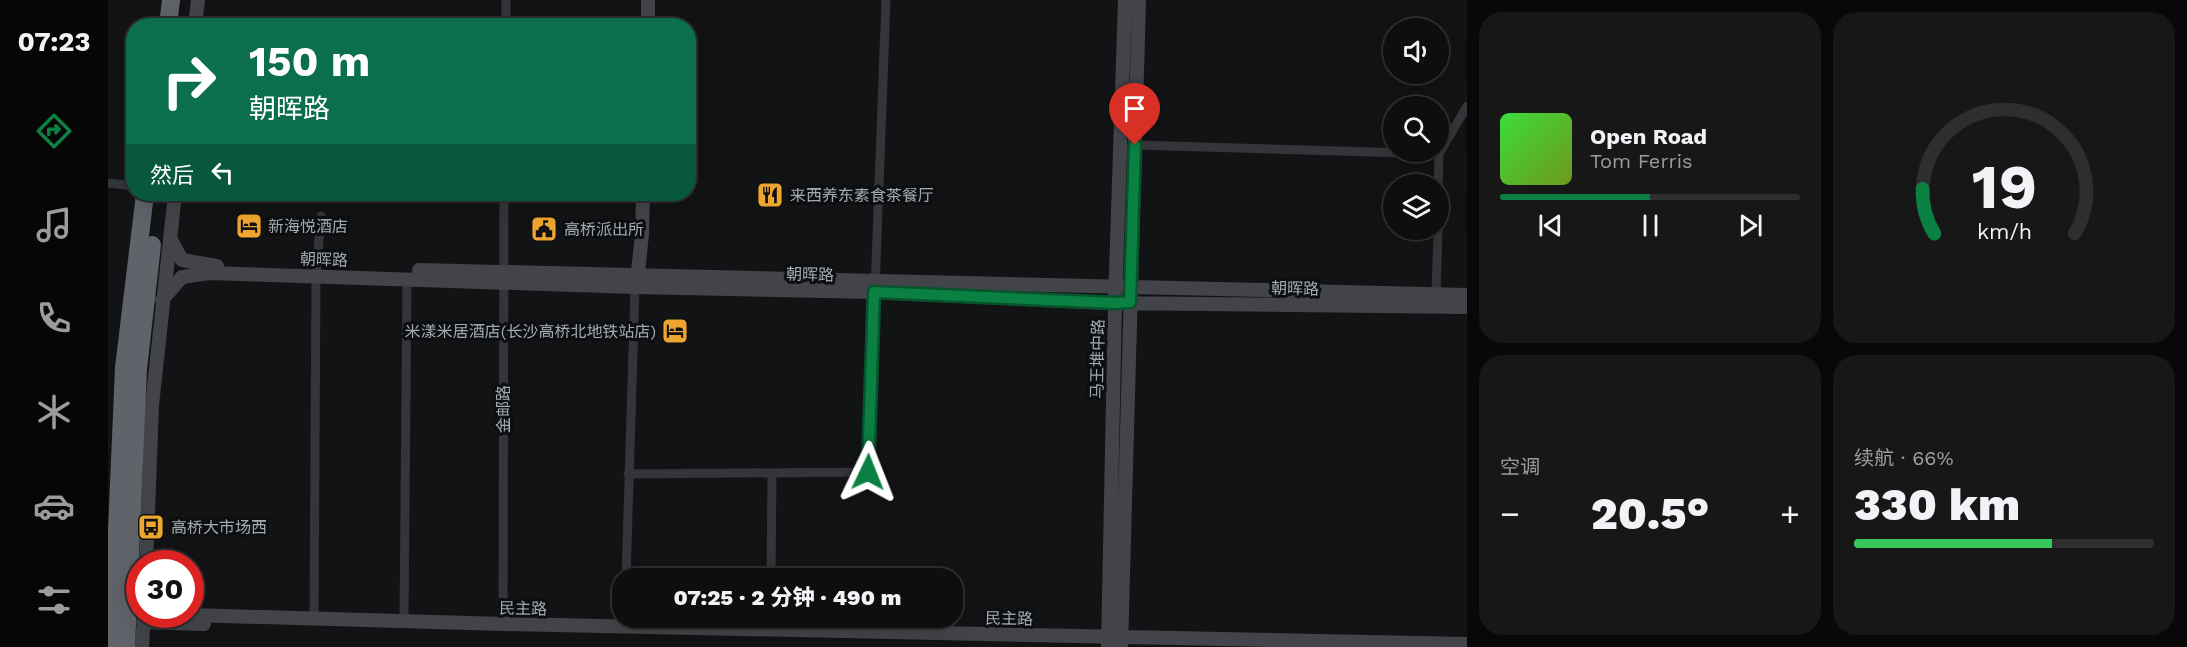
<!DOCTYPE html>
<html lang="zh">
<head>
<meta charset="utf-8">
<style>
	body { margin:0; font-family:"Work Sans","Noto Sans SC",sans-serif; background:#171718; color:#f1f3f6; height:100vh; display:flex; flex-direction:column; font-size:22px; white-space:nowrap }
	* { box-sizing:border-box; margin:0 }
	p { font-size:20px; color:#9b9c9e }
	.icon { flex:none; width:33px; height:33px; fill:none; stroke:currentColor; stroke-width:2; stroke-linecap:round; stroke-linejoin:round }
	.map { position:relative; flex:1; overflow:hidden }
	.details { display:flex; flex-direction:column; gap:12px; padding:12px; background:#080808; width:720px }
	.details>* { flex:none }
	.banner { position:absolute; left:18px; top:18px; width:570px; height:183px; border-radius:24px; box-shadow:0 6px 24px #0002,0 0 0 2px #2e2e2f; background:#0b6e4f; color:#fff; overflow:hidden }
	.buttons { position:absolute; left:1275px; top:18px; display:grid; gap:12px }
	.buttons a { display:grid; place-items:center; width:66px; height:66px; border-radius:50%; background:#0e0e0f; box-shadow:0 6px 24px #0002,0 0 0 2px #2e2e2f; font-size:30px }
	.speed { position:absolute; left:18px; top:550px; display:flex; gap:12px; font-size:30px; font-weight:700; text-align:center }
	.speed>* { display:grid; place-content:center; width:78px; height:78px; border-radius:50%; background:#0e0e0f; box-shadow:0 6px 24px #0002,0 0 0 2px #2e2e2f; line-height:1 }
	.speed .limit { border:9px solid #d22; background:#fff; color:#111 }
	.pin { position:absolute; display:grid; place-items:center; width:51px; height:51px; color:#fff; margin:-62px -26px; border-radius:50% 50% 50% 0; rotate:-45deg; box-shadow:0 0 6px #0007 }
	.pin .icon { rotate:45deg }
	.me { position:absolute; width:66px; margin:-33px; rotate:2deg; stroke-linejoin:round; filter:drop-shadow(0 0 4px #0008) }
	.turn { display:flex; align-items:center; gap:21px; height:126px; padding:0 24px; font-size:27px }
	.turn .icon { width:78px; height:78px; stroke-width:2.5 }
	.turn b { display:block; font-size:42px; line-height:51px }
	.then { display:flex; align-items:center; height:57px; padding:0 24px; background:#0003; gap:12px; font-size:22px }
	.big { font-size:45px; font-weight:800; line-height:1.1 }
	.details .widget { flex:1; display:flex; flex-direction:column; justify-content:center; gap:9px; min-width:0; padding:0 21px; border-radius:24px; background:#171718 }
	.details .dial { align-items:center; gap:0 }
	.dial svg { height:156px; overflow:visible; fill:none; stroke:#2e2e2f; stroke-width:7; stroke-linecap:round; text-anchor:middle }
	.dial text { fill:#f1f3f6; stroke:none }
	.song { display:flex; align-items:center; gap:18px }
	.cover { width:72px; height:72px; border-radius:9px; background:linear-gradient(135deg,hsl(120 70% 55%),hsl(80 70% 35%)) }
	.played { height:6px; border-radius:3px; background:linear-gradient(90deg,#0b8043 50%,#2e2e2f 50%) }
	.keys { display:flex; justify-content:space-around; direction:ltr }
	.heat { display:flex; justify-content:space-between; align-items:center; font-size:33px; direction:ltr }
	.charge { height:9px; border-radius:4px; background:linear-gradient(90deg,#34c759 66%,#2e2e2f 0) }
	.details .tiles { flex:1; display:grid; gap:12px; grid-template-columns:repeat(2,1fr) }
	.trip { position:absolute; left:504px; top:568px; width:351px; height:60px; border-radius:24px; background:#0e0e0f; box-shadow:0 6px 24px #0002,0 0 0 2px #2e2e2f; font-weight:800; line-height:60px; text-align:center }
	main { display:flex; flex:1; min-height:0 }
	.dock { display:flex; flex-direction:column; width:108px; justify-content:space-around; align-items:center; background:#060606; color:#9b9c9e }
	.dock .icon { width:42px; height:42px }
	.dock .selected { color:#0b8043 }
	.dock b { font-size:27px; color:#f1f3f6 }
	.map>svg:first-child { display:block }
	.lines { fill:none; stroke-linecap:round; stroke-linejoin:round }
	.street { stroke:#343539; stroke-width:9 }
	.secondary { stroke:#424449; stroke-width:14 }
	.highway { stroke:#60636a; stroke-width:18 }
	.route-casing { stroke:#07532c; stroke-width:15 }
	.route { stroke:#0b8043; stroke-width:10 }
	.labels { text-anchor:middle; stroke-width:6; stroke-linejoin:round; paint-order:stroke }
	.poi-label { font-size:16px; fill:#a4aab4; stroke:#0d0e0f; text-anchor:start }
	.street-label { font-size:16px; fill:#a4aab4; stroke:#0d0e0f }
</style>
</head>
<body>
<main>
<nav class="dock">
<b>07:23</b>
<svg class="icon selected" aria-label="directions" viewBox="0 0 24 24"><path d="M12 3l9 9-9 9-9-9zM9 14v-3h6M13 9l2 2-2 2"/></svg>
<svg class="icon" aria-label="music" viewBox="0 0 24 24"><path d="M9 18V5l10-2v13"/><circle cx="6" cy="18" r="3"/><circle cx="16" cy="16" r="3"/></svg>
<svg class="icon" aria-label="phone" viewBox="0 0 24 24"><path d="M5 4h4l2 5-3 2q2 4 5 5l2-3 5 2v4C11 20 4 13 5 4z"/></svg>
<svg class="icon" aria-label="climate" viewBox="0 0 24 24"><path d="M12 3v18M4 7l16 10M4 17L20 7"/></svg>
<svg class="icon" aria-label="car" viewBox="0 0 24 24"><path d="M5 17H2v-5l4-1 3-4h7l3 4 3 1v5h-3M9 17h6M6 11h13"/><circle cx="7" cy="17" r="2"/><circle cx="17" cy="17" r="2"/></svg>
<svg class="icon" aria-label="filters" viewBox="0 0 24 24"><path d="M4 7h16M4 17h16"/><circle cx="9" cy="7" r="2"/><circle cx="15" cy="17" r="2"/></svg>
</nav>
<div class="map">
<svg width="1359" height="647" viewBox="0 0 1359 647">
	<rect width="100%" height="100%" fill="#121314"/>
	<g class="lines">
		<path class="street" d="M398 26V0
			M1027 145 1331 154
			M0 183 26 186
			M1330 191 1331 154 1359 106
			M1328 294 1330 230
			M520 474 760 472 778 0
			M518 579 527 287
			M663 579 664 473
			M206 619 208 275 213 216
			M296 621 299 279
			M395 624 396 194"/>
		<path class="secondary" d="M87 26 90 0
			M540 26V0
			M62 238 74 260 109 266
			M311 270 1359 295
			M529 282 534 234 535 194
			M54 300 74 277 101 273 527 287 766 292 1007 303 1359 307
			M38 564 44 405 67 194
			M82 615 395 624 1359 644
			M35 622 96 624
			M34 647 36 615
			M1000 647 1007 303 1017 0
			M1013 647 1031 0"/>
		<path class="highway" d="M60 26 63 0
			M4 647 16 368 37 194
			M18 647 30 369 44 245"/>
	</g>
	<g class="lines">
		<defs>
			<path id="route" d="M760 472 766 292 1007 303 1022 302 1027 145"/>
		</defs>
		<use href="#route" class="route-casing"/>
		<use href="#route" class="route"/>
	</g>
	<defs>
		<symbol id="restaurant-square" viewBox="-11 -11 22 22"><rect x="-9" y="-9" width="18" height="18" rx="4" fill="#eea531" stroke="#0d0e0f"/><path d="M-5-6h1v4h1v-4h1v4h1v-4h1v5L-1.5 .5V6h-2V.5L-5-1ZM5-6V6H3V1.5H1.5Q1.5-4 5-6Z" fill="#111"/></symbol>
		<symbol id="hotel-square" viewBox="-11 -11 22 22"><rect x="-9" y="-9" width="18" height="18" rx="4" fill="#eea531" stroke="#0d0e0f"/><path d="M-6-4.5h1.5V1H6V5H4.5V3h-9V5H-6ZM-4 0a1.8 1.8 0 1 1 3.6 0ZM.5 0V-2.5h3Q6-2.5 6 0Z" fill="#111"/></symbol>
		<symbol id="civic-square" viewBox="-11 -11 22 22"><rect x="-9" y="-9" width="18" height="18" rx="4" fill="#eea531" stroke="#0d0e0f"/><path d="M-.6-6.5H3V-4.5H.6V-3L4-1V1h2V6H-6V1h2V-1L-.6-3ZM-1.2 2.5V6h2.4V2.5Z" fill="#111"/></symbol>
		<symbol id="bus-square" viewBox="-11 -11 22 22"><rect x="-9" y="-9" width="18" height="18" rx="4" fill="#eea531" stroke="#0d0e0f"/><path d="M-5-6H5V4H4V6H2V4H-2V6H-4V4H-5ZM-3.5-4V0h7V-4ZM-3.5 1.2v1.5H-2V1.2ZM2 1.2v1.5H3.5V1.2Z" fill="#111"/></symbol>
	</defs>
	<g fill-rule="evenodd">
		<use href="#restaurant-square" x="647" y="180" width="30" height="30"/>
		<use href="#hotel-square" x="126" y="211" width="30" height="30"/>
		<use href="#civic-square" x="421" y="214" width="30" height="30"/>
		<use href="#hotel-square" x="552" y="316" width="30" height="30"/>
		<use href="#bus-square" x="28" y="512" width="30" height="30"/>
	</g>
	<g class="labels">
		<g class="poi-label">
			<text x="682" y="201">来西养东素食茶餐厅</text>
			<text x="160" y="232">新海悦酒店</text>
			<text x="456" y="235">高桥派出所</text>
			<text x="548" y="337" text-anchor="end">米漾米居酒店(长沙高桥北地铁站店)</text>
			<text x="63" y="533">高桥大市场西</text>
		</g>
		<g class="street-label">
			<text transform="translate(216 259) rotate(2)" y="6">朝晖路</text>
			<text transform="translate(702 274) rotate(1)" y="6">朝晖路</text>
			<text transform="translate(1187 288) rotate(1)" y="6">朝晖路</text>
			<text transform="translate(989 359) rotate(-89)" y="6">马王堆中路</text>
			<text transform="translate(395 409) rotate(-90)" y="6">金邮路</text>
			<text transform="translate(415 608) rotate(1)" y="6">民主路</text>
			<text transform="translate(901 618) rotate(1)" y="6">民主路</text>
		</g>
	</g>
</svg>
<div class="buttons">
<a><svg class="icon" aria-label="sound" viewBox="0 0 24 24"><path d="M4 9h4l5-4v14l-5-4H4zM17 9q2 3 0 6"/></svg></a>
<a><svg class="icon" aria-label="search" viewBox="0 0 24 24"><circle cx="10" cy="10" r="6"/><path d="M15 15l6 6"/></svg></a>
<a><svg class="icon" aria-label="layers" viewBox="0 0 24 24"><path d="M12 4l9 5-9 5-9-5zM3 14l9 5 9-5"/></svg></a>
</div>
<div class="speed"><div class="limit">30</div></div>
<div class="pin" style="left:1027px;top:145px;background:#d93025"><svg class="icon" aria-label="arrive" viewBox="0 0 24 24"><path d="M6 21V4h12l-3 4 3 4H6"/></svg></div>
<svg class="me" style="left:760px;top:472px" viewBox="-20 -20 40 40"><path d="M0-17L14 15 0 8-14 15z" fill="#0b8043" stroke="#fff" stroke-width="4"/></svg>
<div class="trip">07:25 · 2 分钟 · 490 m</div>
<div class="banner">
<div class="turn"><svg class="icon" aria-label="right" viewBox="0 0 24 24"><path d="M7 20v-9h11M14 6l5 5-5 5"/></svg><div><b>150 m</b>朝晖路</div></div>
<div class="then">然后<svg class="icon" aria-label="left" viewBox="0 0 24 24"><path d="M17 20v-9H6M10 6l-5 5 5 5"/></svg></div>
</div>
</div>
<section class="details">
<div class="tiles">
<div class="widget">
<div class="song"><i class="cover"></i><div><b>Open Road</b><p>Tom Ferris</p></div></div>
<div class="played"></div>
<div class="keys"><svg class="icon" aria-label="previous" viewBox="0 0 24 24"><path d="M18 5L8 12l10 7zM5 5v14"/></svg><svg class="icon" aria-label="pause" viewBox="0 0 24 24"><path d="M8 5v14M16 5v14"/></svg><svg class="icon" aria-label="next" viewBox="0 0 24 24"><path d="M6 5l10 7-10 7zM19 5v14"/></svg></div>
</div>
<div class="widget dial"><svg viewBox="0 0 100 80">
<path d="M14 69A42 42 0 1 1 86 69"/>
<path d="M14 69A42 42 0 0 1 8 46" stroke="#0b8043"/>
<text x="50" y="56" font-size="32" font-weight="700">19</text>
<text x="50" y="72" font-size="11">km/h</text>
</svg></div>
<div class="widget"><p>空调</p>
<div class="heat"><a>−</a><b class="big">20.5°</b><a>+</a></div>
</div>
<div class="widget"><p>续航 · 66%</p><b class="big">330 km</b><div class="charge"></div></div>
</div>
</section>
</main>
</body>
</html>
